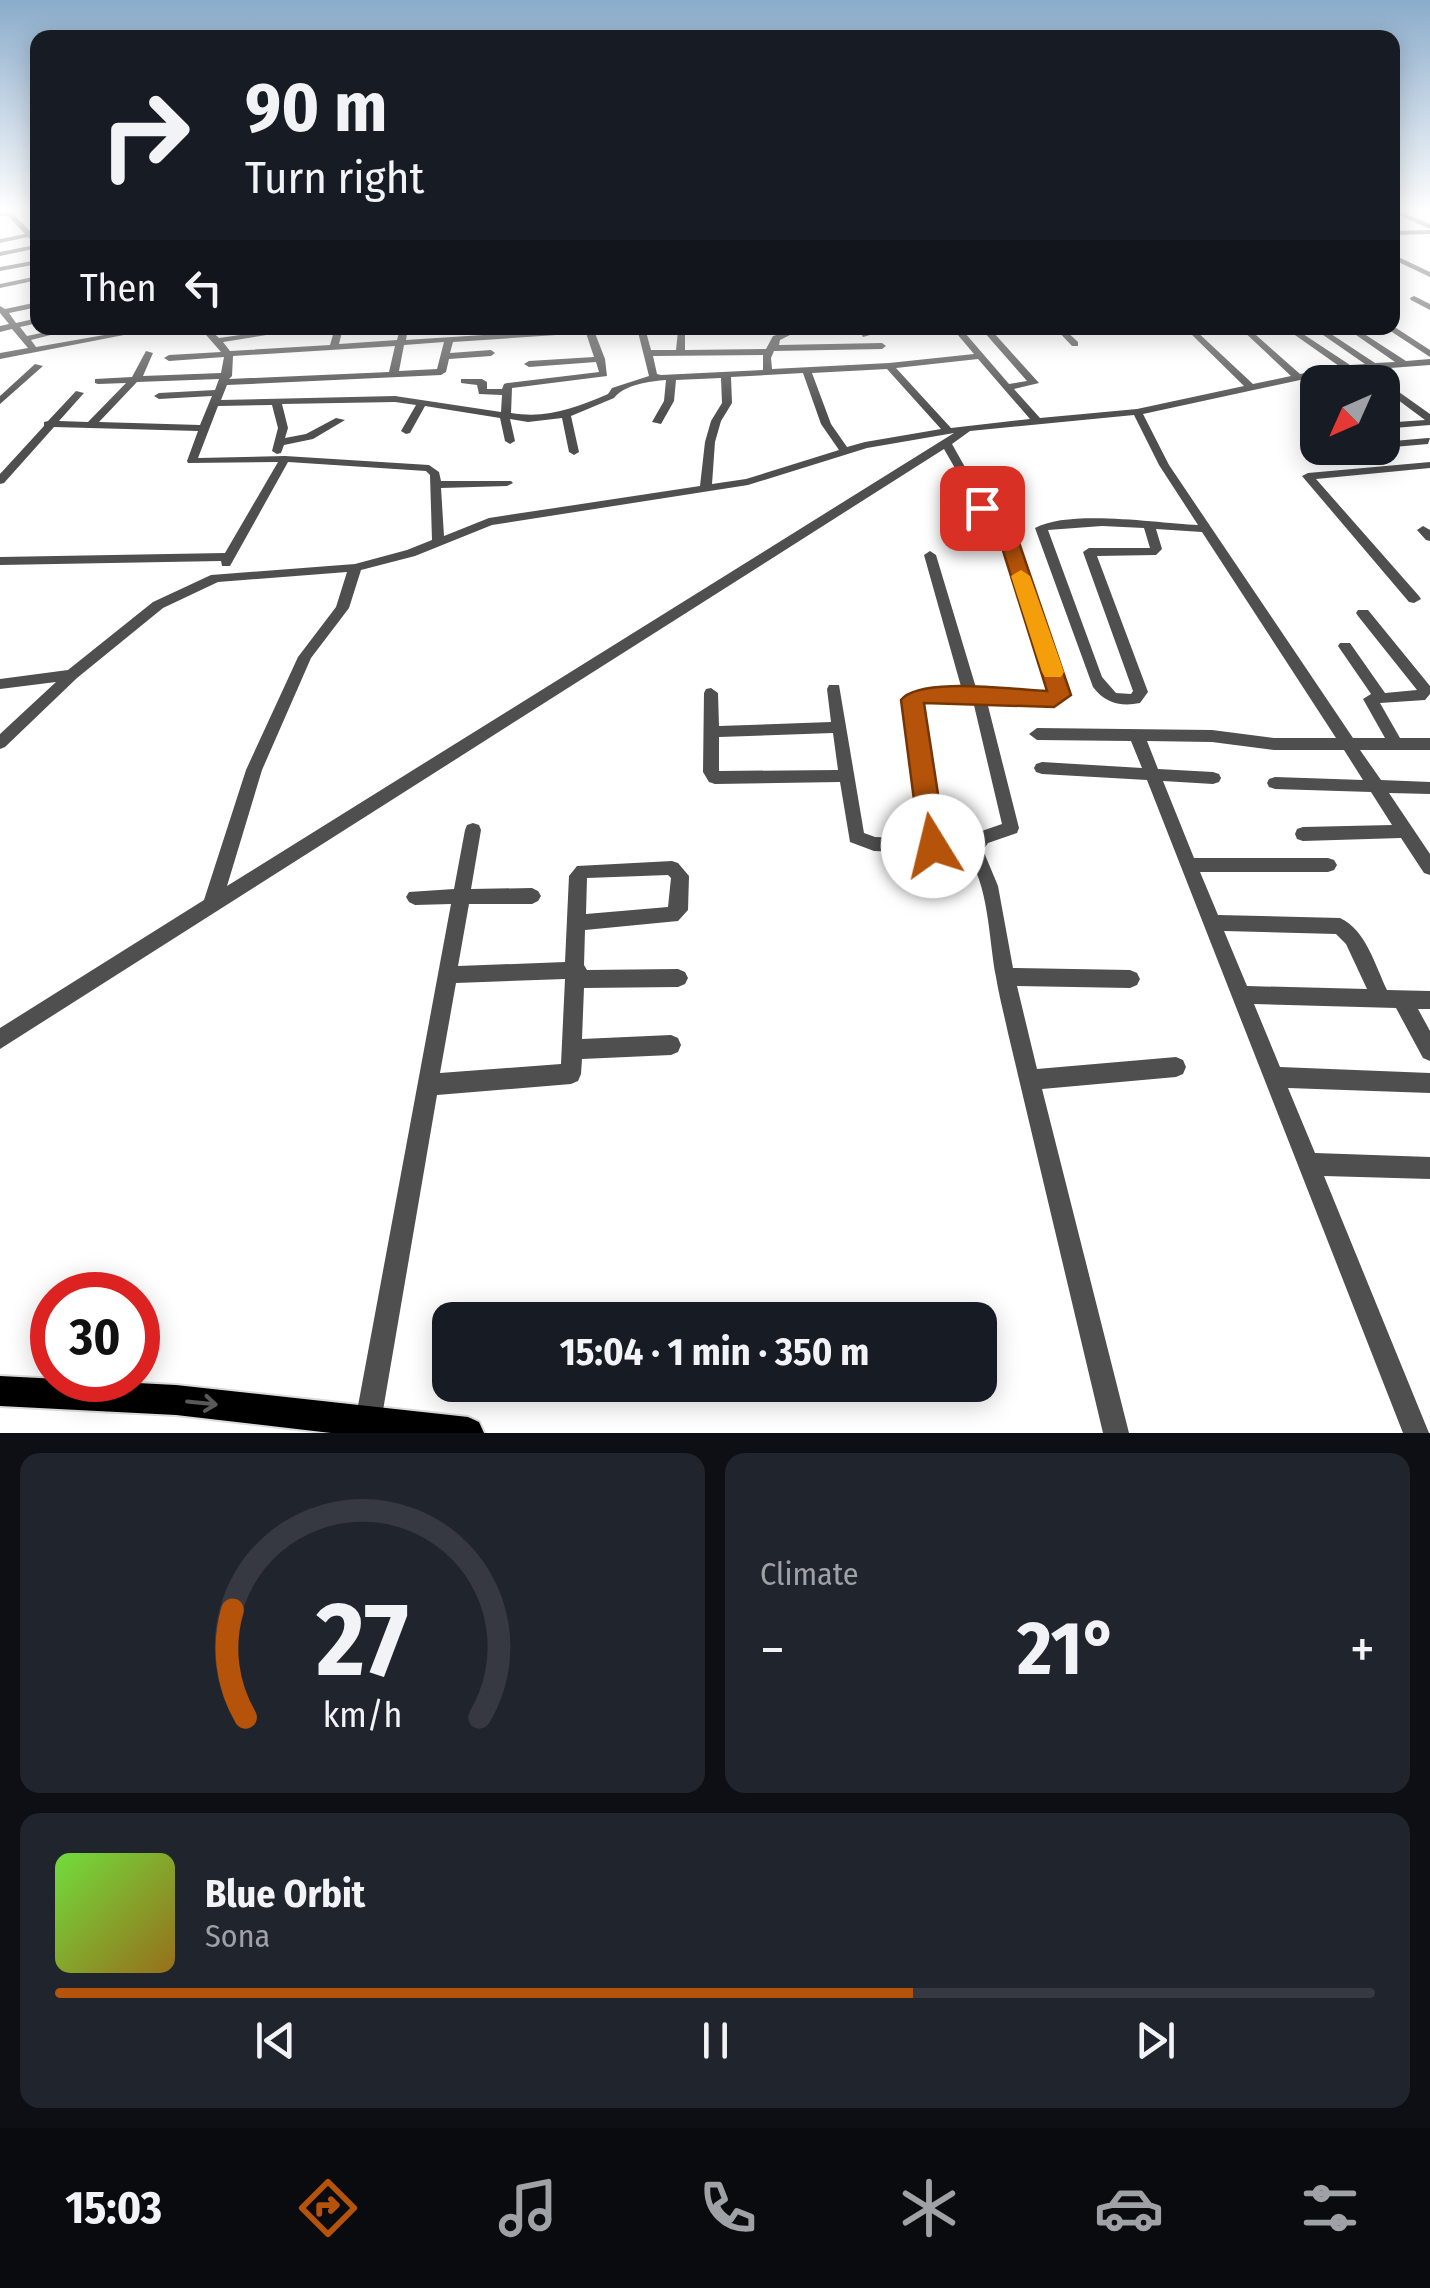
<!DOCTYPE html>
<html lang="en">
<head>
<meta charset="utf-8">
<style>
	body { margin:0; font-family:"Fira Sans Condensed",sans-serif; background:#20242c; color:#f1f3f6; height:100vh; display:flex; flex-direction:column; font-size:38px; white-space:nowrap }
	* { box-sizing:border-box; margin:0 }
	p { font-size:32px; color:#9ea1a6 }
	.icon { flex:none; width:55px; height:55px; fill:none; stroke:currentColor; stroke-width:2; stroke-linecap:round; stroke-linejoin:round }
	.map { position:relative; height:1433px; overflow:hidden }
	.sheet { display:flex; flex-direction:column; gap:20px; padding:20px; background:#0d0f14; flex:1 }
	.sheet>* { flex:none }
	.hud { position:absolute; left:30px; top:30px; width:1370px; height:305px; border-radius:20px; box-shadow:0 5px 25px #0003; background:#171b24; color:#f1f3f6; overflow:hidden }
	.needle { width:65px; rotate:225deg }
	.controls { position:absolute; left:1300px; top:365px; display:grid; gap:20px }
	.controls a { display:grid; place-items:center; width:100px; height:100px; border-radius:20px; background:#171b24; box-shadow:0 5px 25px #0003; font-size:50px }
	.speed { position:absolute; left:30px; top:1272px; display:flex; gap:20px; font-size:50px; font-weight:700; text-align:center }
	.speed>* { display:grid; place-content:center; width:130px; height:130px; border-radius:50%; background:#171b24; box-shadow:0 5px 25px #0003; line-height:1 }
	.speed .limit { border:15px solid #d22; background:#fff; color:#111 }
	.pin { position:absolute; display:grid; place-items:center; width:85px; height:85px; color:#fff; margin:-42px; border-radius:20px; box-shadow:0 5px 15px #0006 }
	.me { position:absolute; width:110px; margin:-55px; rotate:351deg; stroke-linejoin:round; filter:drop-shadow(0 0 8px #0008) }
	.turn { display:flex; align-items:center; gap:35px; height:210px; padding:0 50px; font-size:45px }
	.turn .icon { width:130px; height:130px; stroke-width:2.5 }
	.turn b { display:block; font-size:70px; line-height:85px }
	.then { display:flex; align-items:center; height:95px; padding:0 50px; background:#0003; gap:20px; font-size:38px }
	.big { font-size:75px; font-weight:700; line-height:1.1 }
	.sheet .widget { flex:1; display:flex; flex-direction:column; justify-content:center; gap:15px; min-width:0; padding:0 35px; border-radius:20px; background:#20242c }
	.sheet .dial { align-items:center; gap:0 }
	.dial svg { height:260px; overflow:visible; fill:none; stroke:#363941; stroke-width:7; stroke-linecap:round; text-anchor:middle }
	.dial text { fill:#f1f3f6; stroke:none }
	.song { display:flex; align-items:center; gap:30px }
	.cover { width:120px; height:120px; border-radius:15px; background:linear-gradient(135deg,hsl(100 70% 55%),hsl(40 70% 35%)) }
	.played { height:10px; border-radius:5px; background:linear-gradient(90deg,#b45309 65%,#363941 65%) }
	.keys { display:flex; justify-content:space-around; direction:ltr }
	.heat { display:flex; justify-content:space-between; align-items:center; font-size:55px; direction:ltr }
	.sheet .tiles { flex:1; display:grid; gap:20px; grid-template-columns:1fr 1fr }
	.widget:last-child { grid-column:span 2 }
	.trip { position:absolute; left:432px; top:1302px; width:565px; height:100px; border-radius:20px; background:#171b24; box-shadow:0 5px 25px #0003; font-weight:700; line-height:100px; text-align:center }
	.dock { display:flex; height:160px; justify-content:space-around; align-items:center; background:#090b0e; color:#9ea1a6 }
	.dock .icon { width:70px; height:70px }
	.dock .active { color:#b45309 }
	.dock b { font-size:45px; color:#f1f3f6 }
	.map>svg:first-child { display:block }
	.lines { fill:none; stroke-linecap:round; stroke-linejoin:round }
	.major-casing { stroke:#dbdbdb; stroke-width:4 }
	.minor { fill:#4f4f4f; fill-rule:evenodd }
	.major { fill:#000; fill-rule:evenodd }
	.oneway { stroke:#595959 }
	.route { fill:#b45309; stroke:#753606; stroke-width:2.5 }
	.slow { fill:#f59e0b }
</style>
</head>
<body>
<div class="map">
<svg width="1430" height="1433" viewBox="0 0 1430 1433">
	<rect width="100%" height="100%" fill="#fff"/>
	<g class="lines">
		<defs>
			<path id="major" d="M0 1376 176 1385 468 1417 479 1422 484 1433H331L176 1415 0 1406Z"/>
		</defs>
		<use href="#major" class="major-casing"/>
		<path class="minor" d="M0 212 12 213 38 239V248L0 256V252L35 245 28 237 0 243V239L25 234 8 216H0Z
			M1392 212H1401L1430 224V229Z
			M1430 230V234L1392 235V231Z
			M1392 254 1430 272V277L1392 259Z
			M38 260V264L0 271V267Z
			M38 276V280L0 288V284Z
			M1414 296 1430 304V310L1411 300 1410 298Z
			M38 302V307L9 313 16 323 38 318V323L20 327 27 336 65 328H78L31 340 36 347 144 328H160L0 359V353L28 348 12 329 0 332V326L9 324 0 313V306L5 309Z
			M1393 326 1430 350V357L1386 328Z
			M200 328H208L219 338 290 328H309L223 342 230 351 330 345 335 328H343L339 344 397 340 400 328H408L406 340 593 328 605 359 607 376 512 388 511 413C547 419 575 408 608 394L612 388 649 376 637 328H645L651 350H676L678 331 753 328 749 331 685 335V350L766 349 773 336 783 333V328H791L792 334 780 340 779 345 882 343 886 346 882 349 774 351 771 358 772 369 889 363 974 354 952 328H1021L1017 331 993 332 1039 383 1014 389 1040 418 1137 409 1244 386 1185 328H1193L1253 384 1291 376 1240 328H1248L1300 374 1339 366 1285 328H1294L1350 365 1365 364 1313 328H1322L1375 363 1395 362 1346 328H1355L1406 361 1430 359V365L1337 372 1143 414 1169 465 1353 738H1385L1363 699 1371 694 1338 646 1340 643H1350L1385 693 1417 690 1358 616 1356 613 1358 610H1368L1430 686V694L1425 700 1380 703 1400 738H1430V750H1360L1381 780 1430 782V794L1389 793 1430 854V875L1424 873 1401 838 1303 841 1297 839 1295 834 1297 829 1303 827 1392 825 1371 792 1275 789 1269 787 1267 783 1269 779 1275 777 1363 780 1344 750H1274L1212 742 1147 741 1158 769 1213 772 1219 774 1221 778 1219 782 1213 784 1163 781 1194 858H1328L1334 860 1337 865 1334 870 1328 872H1200L1218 915 1340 918C1366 930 1375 965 1387 990L1430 991V1009H1418L1430 1031V1061L1423 1058 1396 1008 1254 1004 1280 1067 1430 1073V1093L1288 1088 1315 1153 1430 1157V1179L1324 1176 1429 1433H1403L1147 780 1042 774 1036 772 1034 768 1036 764 1042 762 1142 768 1131 741 1037 740 1029 734 1037 728 1212 730 1274 738H1336L1202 532 1156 529 1162 549 1156 555 1097 556 1148 692 1140 703C1121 707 1105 703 1093 687L1035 528C1069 509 1157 523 1198 525L1159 465 1134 415 970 431 952 444 988 508 1008 519 1067 695 1053 704 987 702 1019 828 1017 833 988 843 983 850 998 886 1013 968 1130 970 1137 973 1140 979 1137 985 1130 988 1017 986 1037 1069 1176 1057 1183 1060 1186 1067 1183 1074 1176 1077 1042 1089 1129 1433H1103L1008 1033C1004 1014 999 996 996 977 989 944 989 879 965 854L874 851 850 842 840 782 715 784 709 782 703 772 704 693 706 689 711 688 718 693 719 726 831 722 827 689 829 685H839L864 833 875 837 924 839 905 700C921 686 941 690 962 690L924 555 930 551 936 555 977 691 1052 693 997 521 980 512 944 449 0 1049V1028L204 900 246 770 298 657 336 607 347 572 218 582 163 608 77 678 5 747 0 749V734L56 682 0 689V679L68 670 153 602 211 575 355 564 407 550 432 540 430 475 426 471 288 462 230 566H222L221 561 0 565V557L225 553 278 462 188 463 187 461 198 431 54 427 4 483 0 484V474L44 426V422L48 421 76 391 84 393 59 421 88 422 126 383 98 384 95 383V379L132 377 146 351 153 353 143 376 221 373 224 357 169 361 164 358 169 355 221 352ZM984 332 1027 381 1009 384 965 333ZM586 333 594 357 529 361 524 364 529 367 596 362 599 372 507 383 504 384 502 389H487V382L482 379H461V383L477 385 479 394 502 395 501 412 395 396 221 400 227 385 441 375 446 372 449 359 491 356 495 353 491 350 450 353 453 342ZM444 342 437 369 399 371 404 345ZM395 346 389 372 229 379 232 376 233 356ZM763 355V370L661 375 657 374 653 356ZM978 359 1030 419 951 428 896 368ZM887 369 941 429 865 442 847 447 831 424 812 373ZM803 373 821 424 839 450 746 479 712 484 715 442 721 421 732 403 731 377ZM721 378 722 403 711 421 705 442 700 486 489 518 444 536 441 488 507 486 513 483 511 481H441L439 472 429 465 285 456 198 458 218 406 272 405 278 428 272 451 277 454 281 453 284 445 313 439 345 420 336 418 306 434 285 438 288 428 282 404 395 402 416 405 401 431 406 434 410 433 425 406 500 418 505 441 510 444 515 441 510 419 528 422 562 418 569 452 574 455 579 452 571 416 614 398C624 385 650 381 666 380L664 401 652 422 661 424 674 401 676 380ZM219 379 215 390 159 393 154 396 159 399 212 396 200 425 99 422 137 382ZM954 433 227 886 262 770 311 658 349 608 361 570 415 556 492 525 748 485 867 448ZM1102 526 1144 528 1150 548H1089L1083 552 1133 691 1131 694 1116 693 1102 677 1048 530ZM927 699 973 701 1002 824 976 833 971 841 941 839 920 702ZM833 733 838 770 719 771V737ZM1224 931 1336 934 1346 944 1367 989 1247 986Z
			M858 328H866L870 335 863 337Z
			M1055 328H1063L1078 342V346H1072Z
			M35 364 43 366 0 404V396Z
			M1382 380 1430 414V425L1382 429V423L1425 420 1382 388V382H1378Z
			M1428 438H1430L1428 444 1382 448H1379H1382V442Z
			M1344 448H1355L1350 451Z
			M1430 462V468L1316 479 1419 596 1421 599 1414 603 1409 602 1302 476 1308 473Z
			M1423 526 1430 530V541L1426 540 1417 530Z
			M473 823 479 825 481 830 471 889 532 888 538 891 541 896 538 901 532 904H469L458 966 565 962 569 876 577 866 672 861 678 863 689 876 688 910 678 921 585 930 584 965 587 970 678 969 685 972 688 978 685 984 678 987 584 988 582 1039 671 1035 678 1038 681 1045 678 1052 671 1055 582 1059 581 1074 578 1081 571 1084 437 1095 381 1422 377 1431H359L355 1422 451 904 415 905 409 902 406 897 409 892 454 889 465 830 467 825ZM668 875 671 878 668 907 586 914 587 878ZM565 979 561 1064 440 1073 456 983Z"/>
		<use href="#major" class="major"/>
	</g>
	<defs><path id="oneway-shaft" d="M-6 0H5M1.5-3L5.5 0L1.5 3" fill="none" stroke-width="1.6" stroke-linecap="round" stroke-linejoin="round" transform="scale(2.5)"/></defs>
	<use class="oneway" href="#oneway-shaft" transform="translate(202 1403) rotate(6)"/>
	<linearGradient id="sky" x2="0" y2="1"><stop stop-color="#8aabca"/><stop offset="0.51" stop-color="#fff"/><stop offset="1" stop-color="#fff" stop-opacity="0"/></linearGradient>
	<rect width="1430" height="413" fill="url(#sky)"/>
	<path class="route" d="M976 504H988L1011 519 1071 695 1054 707 924 703 946 846 933 856 920 846 901 700C919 676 1016 690 1047 691L994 522 976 511Z"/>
	<path class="slow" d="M1021 570 1030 576 1064 672 1061 677H1045L1042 672 1011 576Z"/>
</svg>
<div class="controls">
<a><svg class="needle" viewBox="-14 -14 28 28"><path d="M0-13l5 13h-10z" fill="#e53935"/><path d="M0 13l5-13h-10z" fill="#9ea1a6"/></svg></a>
</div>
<div class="speed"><div class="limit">30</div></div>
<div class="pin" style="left:982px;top:508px;background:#d93025"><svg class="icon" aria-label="arrive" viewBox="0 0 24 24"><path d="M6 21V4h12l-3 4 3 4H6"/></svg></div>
<svg class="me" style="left:933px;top:846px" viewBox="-20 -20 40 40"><circle r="19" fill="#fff"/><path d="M0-13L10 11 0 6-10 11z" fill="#b45309"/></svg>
<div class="trip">15:04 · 1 min · 350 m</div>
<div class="hud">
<div class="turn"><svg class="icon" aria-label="right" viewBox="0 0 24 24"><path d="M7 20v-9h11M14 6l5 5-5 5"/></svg><div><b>90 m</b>Turn right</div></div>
<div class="then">Then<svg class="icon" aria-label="left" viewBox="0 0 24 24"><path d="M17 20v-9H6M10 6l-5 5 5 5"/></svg></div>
</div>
</div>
<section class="sheet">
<div class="tiles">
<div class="widget dial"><svg viewBox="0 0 100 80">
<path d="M14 69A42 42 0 1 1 86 69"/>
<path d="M14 69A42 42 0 0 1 10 36" stroke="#b45309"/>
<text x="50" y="56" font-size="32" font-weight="700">27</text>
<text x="50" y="72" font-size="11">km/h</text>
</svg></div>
<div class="widget"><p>Climate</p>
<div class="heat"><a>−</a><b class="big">21°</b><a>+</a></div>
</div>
<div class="widget">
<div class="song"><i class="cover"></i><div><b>Blue Orbit</b><p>Sona</p></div></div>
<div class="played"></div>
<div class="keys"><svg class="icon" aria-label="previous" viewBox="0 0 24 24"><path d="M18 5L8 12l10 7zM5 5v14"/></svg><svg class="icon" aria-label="pause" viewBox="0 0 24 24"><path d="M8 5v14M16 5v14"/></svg><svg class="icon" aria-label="next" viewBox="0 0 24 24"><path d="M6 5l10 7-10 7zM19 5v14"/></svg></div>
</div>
</div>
</section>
<nav class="dock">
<b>15:03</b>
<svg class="icon active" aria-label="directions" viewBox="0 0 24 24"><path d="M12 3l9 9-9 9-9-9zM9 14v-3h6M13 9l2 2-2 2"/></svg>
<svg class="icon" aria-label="music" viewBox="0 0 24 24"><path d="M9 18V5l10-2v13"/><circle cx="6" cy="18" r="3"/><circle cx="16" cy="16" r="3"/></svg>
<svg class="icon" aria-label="phone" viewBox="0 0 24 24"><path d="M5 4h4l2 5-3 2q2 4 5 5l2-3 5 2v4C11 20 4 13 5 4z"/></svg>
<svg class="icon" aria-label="climate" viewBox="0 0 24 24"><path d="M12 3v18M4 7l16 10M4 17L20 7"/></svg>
<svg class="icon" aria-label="car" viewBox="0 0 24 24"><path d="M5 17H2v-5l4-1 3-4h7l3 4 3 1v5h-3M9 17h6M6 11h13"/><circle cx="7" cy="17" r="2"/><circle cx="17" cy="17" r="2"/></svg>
<svg class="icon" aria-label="filters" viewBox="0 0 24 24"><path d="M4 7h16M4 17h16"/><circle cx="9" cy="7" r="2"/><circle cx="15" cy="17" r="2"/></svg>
</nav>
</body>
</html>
